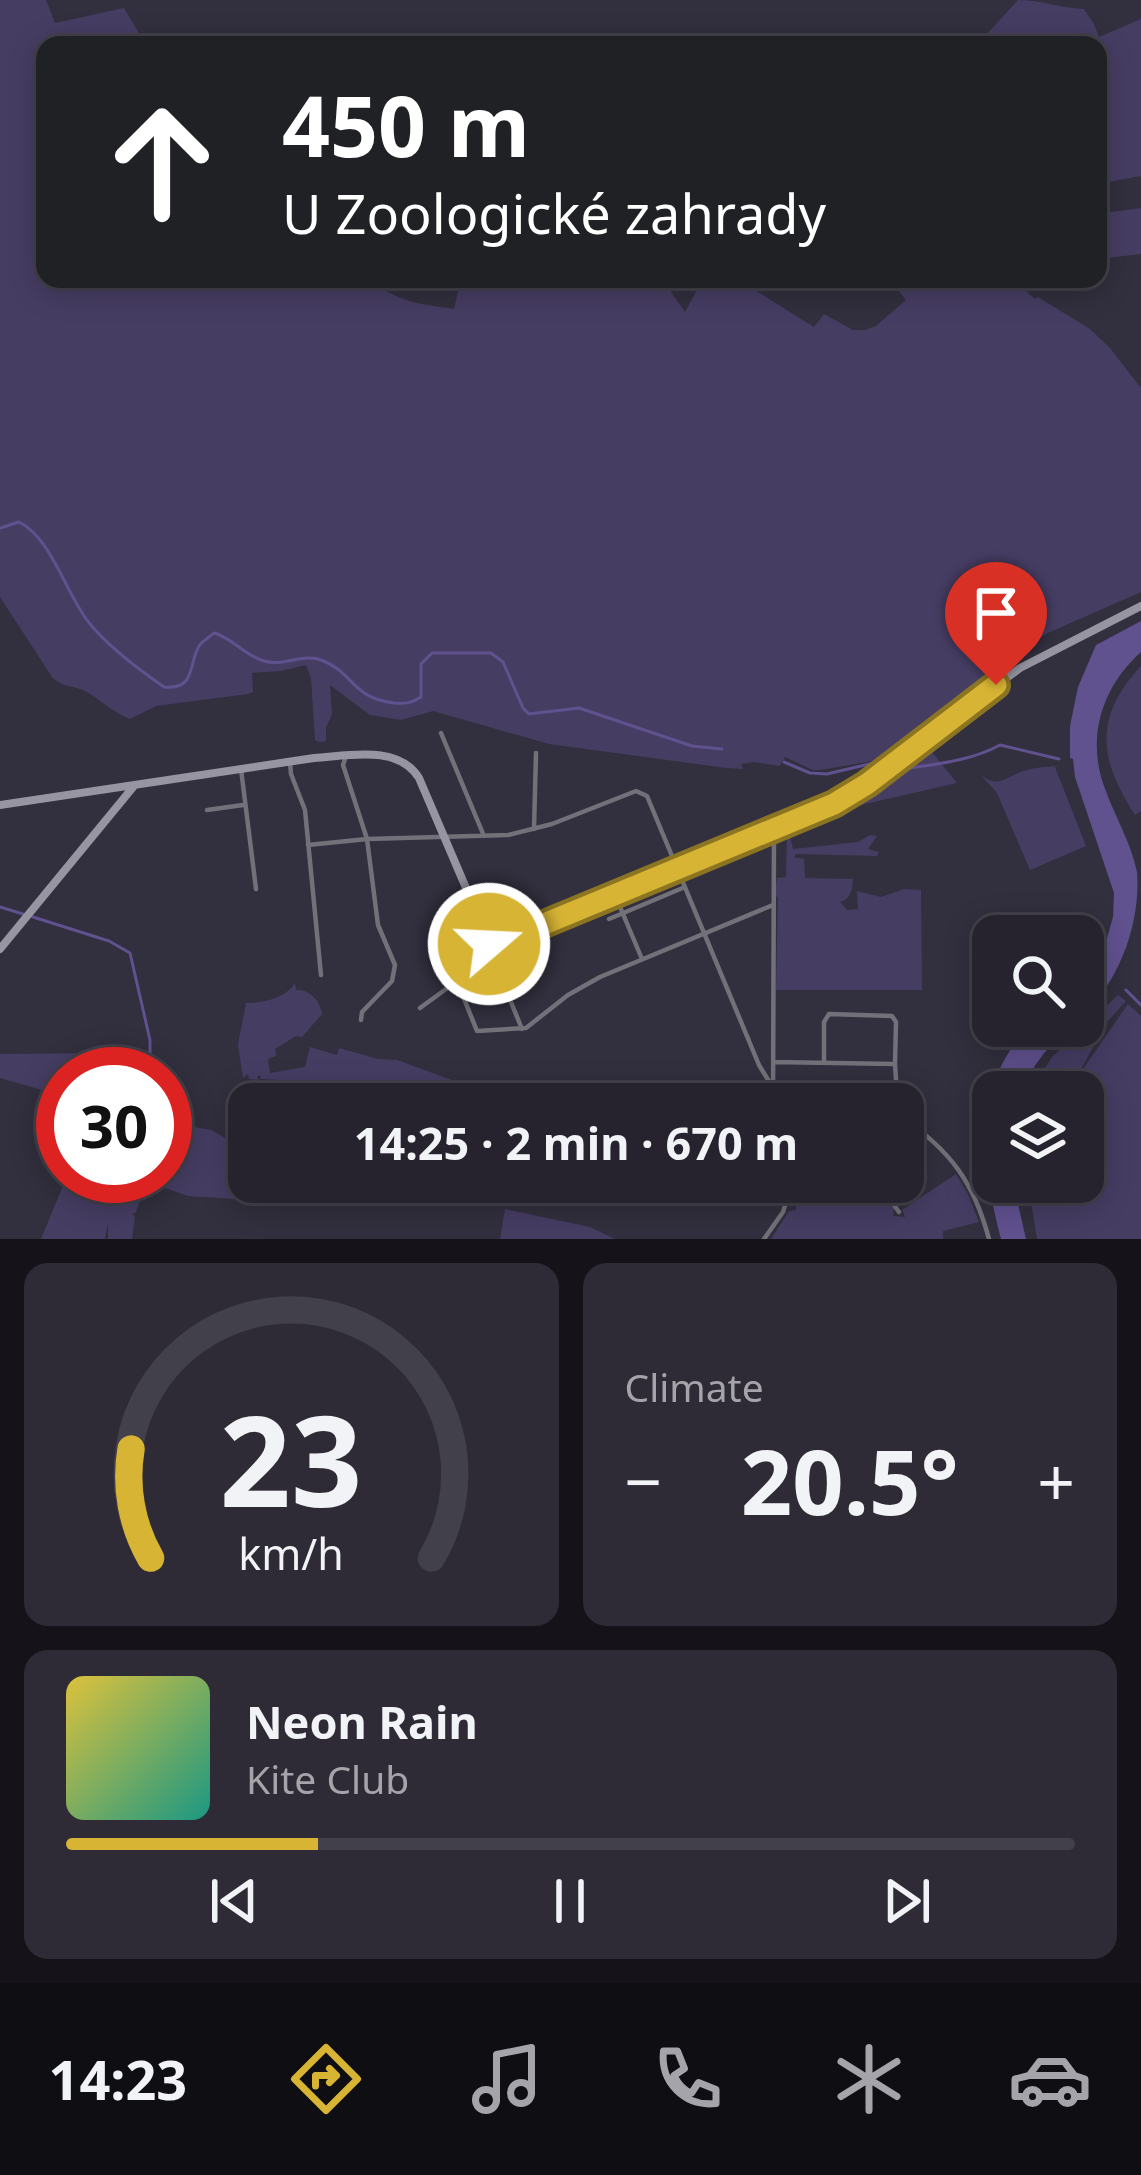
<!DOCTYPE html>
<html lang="en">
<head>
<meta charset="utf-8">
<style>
	body { margin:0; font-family:"Noto Sans",sans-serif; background:#2e2b36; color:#f1f3f6; height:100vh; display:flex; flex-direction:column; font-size:45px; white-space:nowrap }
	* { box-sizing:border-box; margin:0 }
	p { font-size:39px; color:#a4a4aa }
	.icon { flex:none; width:66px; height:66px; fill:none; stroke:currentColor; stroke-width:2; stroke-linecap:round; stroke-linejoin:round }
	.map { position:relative; height:1239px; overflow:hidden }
	.drawer { display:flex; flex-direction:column; gap:24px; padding:24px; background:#151319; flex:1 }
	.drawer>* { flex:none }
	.hud { position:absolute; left:36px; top:36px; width:1071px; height:252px; border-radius:24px; box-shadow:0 6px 30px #0003,0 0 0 3px #42404a; background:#202124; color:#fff; overflow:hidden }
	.buttons { position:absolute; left:972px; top:915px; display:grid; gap:24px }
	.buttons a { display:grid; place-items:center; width:132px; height:132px; border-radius:24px; background:#26232e; box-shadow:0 6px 30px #0003,0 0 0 3px #42404a; font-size:60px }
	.speed { position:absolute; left:36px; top:1047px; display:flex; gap:24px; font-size:60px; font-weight:700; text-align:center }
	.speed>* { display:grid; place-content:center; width:156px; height:156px; border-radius:50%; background:#26232e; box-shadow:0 6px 30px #0003,0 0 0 3px #42404a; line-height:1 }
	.speed .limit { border:18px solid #d22; background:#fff; color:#111 }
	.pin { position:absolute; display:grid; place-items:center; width:102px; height:102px; color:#fff; margin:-123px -51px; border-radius:50% 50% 50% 0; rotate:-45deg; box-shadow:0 0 12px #0007 }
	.pin .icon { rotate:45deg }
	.me { position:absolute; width:132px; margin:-66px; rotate:71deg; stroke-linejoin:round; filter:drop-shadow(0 0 9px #0008) }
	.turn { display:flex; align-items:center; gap:42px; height:252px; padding:0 48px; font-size:54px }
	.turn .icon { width:156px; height:156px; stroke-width:2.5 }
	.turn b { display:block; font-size:84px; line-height:102px }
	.big { font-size:90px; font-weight:700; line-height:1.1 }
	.drawer .tile { flex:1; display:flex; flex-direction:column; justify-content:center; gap:18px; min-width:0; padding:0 42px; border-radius:24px; background:#2e2b36 }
	.drawer .dial { align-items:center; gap:0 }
	.dial svg { height:312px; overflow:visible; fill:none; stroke:#42404a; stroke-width:7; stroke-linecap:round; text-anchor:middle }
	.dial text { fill:#f1f3f6; stroke:none }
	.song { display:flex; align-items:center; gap:36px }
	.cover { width:144px; height:144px; border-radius:18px; background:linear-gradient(135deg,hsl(50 70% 55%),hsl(170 70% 35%)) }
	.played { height:12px; border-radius:6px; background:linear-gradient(90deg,#d7b434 25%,#42404a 25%) }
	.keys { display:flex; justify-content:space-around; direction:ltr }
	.heat { display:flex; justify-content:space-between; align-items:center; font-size:66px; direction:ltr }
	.drawer .tiles { flex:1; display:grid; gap:24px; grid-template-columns:1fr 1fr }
	.tile:last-child { grid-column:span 2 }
	.trip { position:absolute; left:228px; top:1083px; width:696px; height:120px; border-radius:24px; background:#26232e; box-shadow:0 6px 30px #0003,0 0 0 3px #42404a; font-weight:700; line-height:120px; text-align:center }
	.tabs { display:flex; height:192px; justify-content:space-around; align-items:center; background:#0f0e12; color:#a4a4aa }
	.tabs .icon { width:84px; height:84px }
	.tabs .active { color:#d7b434 }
	.tabs b { font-size:54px; color:#f1f3f6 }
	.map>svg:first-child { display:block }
	.green { fill:#463d63 }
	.water { fill:#60518f }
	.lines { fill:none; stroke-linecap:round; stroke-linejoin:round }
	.stream { stroke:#60518f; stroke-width:3 }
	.street { stroke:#727179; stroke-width:4.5 }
	.secondary { stroke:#9795a1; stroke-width:8 }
	.route-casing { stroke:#8c7522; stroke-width:30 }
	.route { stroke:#d7b434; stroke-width:21 }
</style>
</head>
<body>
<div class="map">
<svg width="1141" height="1239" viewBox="0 0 1141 1239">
	<rect width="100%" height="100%" fill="#322f3e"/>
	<path class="green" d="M0 0H46L55 23 124 8 146 45H45V279H370C396 302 420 304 454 309L461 279H662L685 312 703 279H737L814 327 824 314 853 330H865L876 326 906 300 890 279H1012L1035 299 1038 297 1090 329 1110 348 1141 388V592L1048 633 1001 660 964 701 891 754V758L820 770H813L785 757 780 766 754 762 741 764 743 769 726 768 549 744 433 711 401 720 370 715 330 685 332 714 326 728V741L319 742 315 740 311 678 306 665 281 671 252 673 253 692 248 694 156 706 130 719C114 713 102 701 87 692 74 685 63 688 52 677L0 597Z
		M1018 0C1042 0 1060 8 1084 9L1094 24 1099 37 1141 19V176L1098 184V45H977Z
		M1141 208V254L1098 259V214Z
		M1141 666V811L1135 815C1099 759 1093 718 1141 666Z
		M928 747 957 783 852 807 850 802Z
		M1058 766 1055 767 1086 846 1030 870 997 793 980 774C1000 791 1006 775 1027 770 1036 767 1047 767 1058 766Z
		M787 832H789L793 849 858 842 870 835 877 836 868 849 879 852 877 856 796 854 794 857 804 859 805 878 853 879C853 888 850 900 840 902L847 910 858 909 857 891 881 897 904 889 921 890 922 990H776L778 898 775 895 777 878 786 877Z
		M295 983 296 990C309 989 320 1000 322 1014L302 1037 296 1036 275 1049 276 1056 268 1059 270 1073 305 1067 310 1047 337 1055 339 1048 378 1059 397 1060 471 1087 470 1104H345L301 1091 302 1081 261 1079 260 1075 257 1077 259 1080 249 1079 248 1074 243 1078 238 1045 246 1003C263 1003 286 998 295 983Z
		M1118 995 1126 1001 1107 1022 1081 1069 1062 1092H1030L1052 1057Z
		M1128 1004 1141 1016V1239H1037L1031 1202 1025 1182H1083V1092H1067Z
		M105 1053 153 1061 171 1079 166 1085 165 1074H83L61 1071 63 1096 0 1078V1054Z
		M176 1124 211 1130 225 1138 236 1194 235 1199 188 1196 165 1188V1127Z
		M956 1174 968 1194 979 1222 943 1231V1239H771L789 1211 796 1210 799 1182H872L894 1208 893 1216 905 1217 902 1210Z
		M67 1176H148L136 1212 132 1215 135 1216 132 1239H108V1222L105 1239H41Z
		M505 1209 590 1227 615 1239H500Z"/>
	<path class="water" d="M1141 621V652C1103 686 1086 736 1104 786 1114 815 1131 842 1137 872 1141 922 1120 981 1083 1014V973L1105 945 1113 917 1114 893 1075 777 1073 759 1070 758V726L1078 687 1096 645Z
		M1029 1026H1070C1048 1046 1033 1065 1020 1092H993V1182H1013L1026 1239H1001C981 1160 969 1092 1029 1026Z"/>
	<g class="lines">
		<path class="stream" d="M0 528 19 522C52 538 67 597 90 624 108 646 141 671 164 687 196 690 188 665 199 646 201 642 210 637 214 633 233 638 245 656 264 661 283 667 303 653 321 660 354 672 351 698 394 703 406 704 412 703 421 697V664L432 653H491L503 662 523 708 529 714 579 708 692 746 722 749
			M784 762 810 773 827 774 882 761
			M898 770C933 764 969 762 1000 745L1059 759
			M0 907 23 914
			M33 917 109 941 130 953 150 1040V1057
			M1126 990 1141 1005"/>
		<path class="street" d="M441 733 484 836
			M346 756 343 765 345 771 367 839 378 925 395 965 392 981 362 1012 361 1020
			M290 762 291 774 305 810 321 975
			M241 769 256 889
			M207 810 243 805
			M534 829 536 753
			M308 845 367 839 508 835 552 824 636 791 647 796 759 1065 773 1088
			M615 895 642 959
			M609 919 685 887
			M490 936V951L522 1029
			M444 949 477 1031
			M420 1008 457 981
			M477 1031 526 1028 568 995 600 977 773 905
			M773 1062 895 1064 896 1022 892 1016 829 1014 824 1022V1063
			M895 1064 896 1080
			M773 1088 844 1098 871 1104
			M773 1104 774 830
			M903 1118C951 1151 974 1183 989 1239
			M877 1182 899 1212
			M764 1239 783 1212 792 1182"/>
		<path class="secondary" d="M0 805 314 758C348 756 398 744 419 778L484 930 492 937 508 938 843 799 1020 668 1141 606
			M0 949 134 786"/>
	</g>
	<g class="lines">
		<defs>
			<path id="route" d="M489 944 490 936 503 939 520 934 834 804 867 784 996 685"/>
		</defs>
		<use href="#route" class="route-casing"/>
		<use href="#route" class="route"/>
	</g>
</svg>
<div class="buttons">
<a><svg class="icon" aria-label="search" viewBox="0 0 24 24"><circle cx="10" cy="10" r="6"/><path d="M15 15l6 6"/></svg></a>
<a><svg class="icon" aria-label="layers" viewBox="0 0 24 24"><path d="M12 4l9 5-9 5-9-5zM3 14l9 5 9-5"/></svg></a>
</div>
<div class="speed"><div class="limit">30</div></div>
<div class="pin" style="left:996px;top:685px;background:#d93025"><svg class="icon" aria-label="arrive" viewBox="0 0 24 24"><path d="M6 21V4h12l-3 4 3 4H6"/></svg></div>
<svg class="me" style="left:489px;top:944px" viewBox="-20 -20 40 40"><circle r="17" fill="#d7b434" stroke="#fff" stroke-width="3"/><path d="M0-11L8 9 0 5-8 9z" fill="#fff"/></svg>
<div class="trip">14:25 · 2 min · 670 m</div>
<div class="hud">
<div class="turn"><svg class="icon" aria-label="ahead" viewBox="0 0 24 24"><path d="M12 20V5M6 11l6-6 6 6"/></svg><div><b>450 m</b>U Zoologické zahrady</div></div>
</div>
</div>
<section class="drawer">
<div class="tiles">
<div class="tile dial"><svg viewBox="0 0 100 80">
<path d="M14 69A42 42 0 1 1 86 69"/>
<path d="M14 69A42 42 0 0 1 9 41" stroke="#d7b434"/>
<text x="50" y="56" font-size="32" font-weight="700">23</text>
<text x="50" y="72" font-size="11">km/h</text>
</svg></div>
<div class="tile"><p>Climate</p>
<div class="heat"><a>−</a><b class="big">20.5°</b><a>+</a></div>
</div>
<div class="tile">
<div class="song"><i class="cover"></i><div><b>Neon Rain</b><p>Kite Club</p></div></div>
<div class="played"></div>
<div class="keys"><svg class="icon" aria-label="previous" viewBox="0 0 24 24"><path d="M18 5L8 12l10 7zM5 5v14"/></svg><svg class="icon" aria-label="pause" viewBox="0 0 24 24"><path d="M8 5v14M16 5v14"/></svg><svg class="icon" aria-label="next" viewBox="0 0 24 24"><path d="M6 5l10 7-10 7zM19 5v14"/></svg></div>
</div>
</div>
</section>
<nav class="tabs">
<b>14:23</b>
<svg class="icon active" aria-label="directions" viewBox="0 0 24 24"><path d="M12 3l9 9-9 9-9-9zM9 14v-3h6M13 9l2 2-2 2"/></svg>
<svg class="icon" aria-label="music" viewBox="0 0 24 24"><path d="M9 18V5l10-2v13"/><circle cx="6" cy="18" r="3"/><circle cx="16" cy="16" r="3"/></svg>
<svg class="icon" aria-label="phone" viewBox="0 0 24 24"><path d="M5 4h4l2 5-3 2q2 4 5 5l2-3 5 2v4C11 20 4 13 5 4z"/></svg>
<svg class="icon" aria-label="climate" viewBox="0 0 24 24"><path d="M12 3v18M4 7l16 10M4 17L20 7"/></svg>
<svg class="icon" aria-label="car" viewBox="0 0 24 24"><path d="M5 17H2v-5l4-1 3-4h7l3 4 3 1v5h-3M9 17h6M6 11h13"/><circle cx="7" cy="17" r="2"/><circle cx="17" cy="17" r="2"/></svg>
</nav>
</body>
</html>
